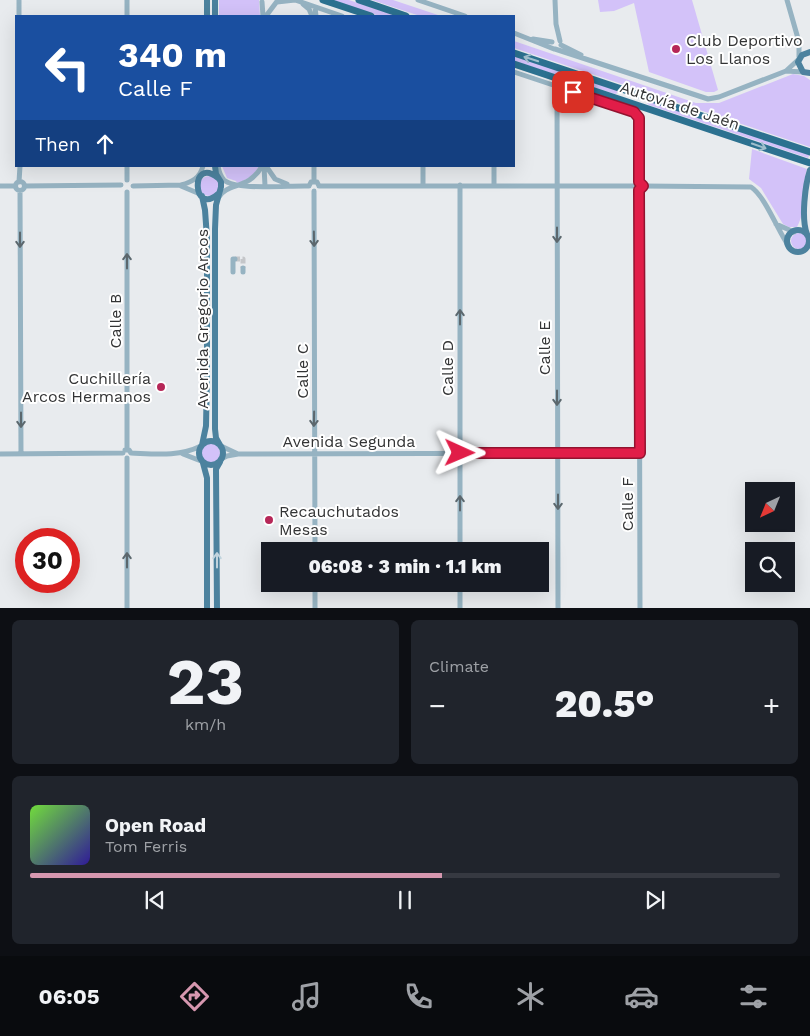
<!DOCTYPE html>
<html lang="en">
<head>
<meta charset="utf-8">
<style>
	body { margin:0; font-family:"Work Sans",sans-serif; background:#20242c; color:#f1f3f6; height:100vh; display:flex; flex-direction:column; font-size:19px; white-space:nowrap }
	* { box-sizing:border-box; margin:0 }
	p { font-size:16px; color:#9ea1a6 }
	.icon { flex:none; width:28px; height:28px; fill:none; stroke:currentColor; stroke-width:2; stroke-linecap:round; stroke-linejoin:round }
	.map { position:relative; height:608px; overflow:hidden }
	.panel { display:flex; flex-direction:column; gap:12px; padding:12px; background:#0d0f14; flex:1 }
	.panel>* { flex:none }
	.hud { position:absolute; left:15px; top:15px; width:500px; height:152px; border-radius:0px; box-shadow:0 5px 20px #0002; background:#1a4fa0; color:#fff; overflow:hidden }
	.needle { width:32px; rotate:223deg }
	.tools { position:absolute; left:745px; top:482px; display:grid; gap:10px }
	.tools a { display:grid; place-items:center; width:50px; height:50px; border-radius:0px; background:#171b24; box-shadow:0 5px 20px #0002; font-size:25px }
	.speed { position:absolute; left:15px; top:528px; display:flex; gap:10px; font-size:25px; font-weight:700; text-align:center }
	.speed>* { display:grid; place-content:center; width:65px; height:65px; border-radius:50%; background:#171b24; box-shadow:0 5px 20px #0002; line-height:1 }
	.speed .limit { border:8px solid #d22; background:#fff; color:#111 }
	.pin { position:absolute; display:grid; place-items:center; width:42px; height:42px; color:#fff; margin:-21px; border-radius:10px; box-shadow:0 2px 8px #0006 }
	.me { position:absolute; width:55px; margin:-28px; rotate:91deg; stroke-linejoin:round; filter:drop-shadow(0 0 4px #0008) }
	.turn { display:flex; align-items:center; gap:18px; height:105px; padding:0 20px; font-size:22px }
	.turn .icon { width:65px; height:65px; stroke-width:2.5 }
	.turn b { display:block; font-size:35px; line-height:42px }
	.then { display:flex; align-items:center; height:48px; padding:0 20px; background:#0003; gap:10px; font-size:19px }
	.big { font-size:38px; font-weight:800; line-height:1.1 }
	.panel .card { flex:1; display:flex; flex-direction:column; justify-content:center; gap:8px; min-width:0; padding:0 18px; border-radius:8px; background:#20242c }
	.panel .dial { align-items:center; gap:0 }
	.dial b { font-size:65px; line-height:1 }
	.song { display:flex; align-items:center; gap:15px }
	.cover { width:60px; height:60px; border-radius:8px; background:linear-gradient(135deg,hsl(100 70% 55%),hsl(250 70% 35%)) }
	.played { height:5px; border-radius:2px; background:linear-gradient(90deg,#d697af 55%,#363941 55%) }
	.keys { display:flex; justify-content:space-around; direction:ltr }
	.heat { display:flex; justify-content:space-between; align-items:center; font-size:28px; direction:ltr }
	.panel .tiles { flex:1; display:grid; gap:12px; grid-template-columns:1fr 1fr }
	.card:last-child { grid-column:span 2 }
	.trip { position:absolute; left:261px; top:542px; width:288px; height:50px; border-radius:0px; background:#171b24; box-shadow:0 5px 20px #0002; font-weight:800; line-height:50px; text-align:center }
	.dock { display:flex; height:80px; justify-content:space-around; align-items:center; background:#090b0e; color:#9ea1a6 }
	.dock .icon { width:35px; height:35px }
	.dock .on { color:#d697af }
	.dock b { font-size:22px; color:#f1f3f6 }
	.map>svg:first-child { display:block }
	.green { fill:#d3c2f9 }
	.lines { fill:none; stroke-linecap:round; stroke-linejoin:round }
	.minor-tunnel { stroke:#c4c6c9; stroke-width:5; stroke-dasharray:5 2.5; stroke-linecap:butt }
	.minor { stroke:#96b3c2; stroke-width:5 }
	.major { stroke:#4c829e; stroke-width:6 }
	.highway { stroke:#2c7190; stroke-width:7 }
	.oneway { stroke:#a0bfcd }
	.oneway2 { stroke:#5b676d }
	.oneway3 { stroke:#c0d3dd }
	.route-casing { stroke:#92132f; stroke-width:12 }
	.route { stroke:#e11d48; stroke-width:9 }
	.poi-dot { fill:#b62758; stroke:#fff; stroke-width:2 }
	.labels { text-anchor:middle; stroke-width:4; stroke-linejoin:round; paint-order:stroke }
	.poi-label { font-size:16px; fill:#333435; stroke:#fff; text-anchor:start }
	.street-label { font-size:16px; fill:#333435; stroke:#fff }
</style>
</head>
<body>
<div class="map">
<svg width="810" height="609" viewBox="0 0 810 609">
	<rect width="100%" height="100%" fill="#e8ebee"/>
	<path class="green" d="M219 0H259L260 16H219Z
		M333 0H349L397 16H379Z
		M372 0H393L441 16H420Z
		M598 0H692L718 90 714 92H706L649 72 634 3 614 11 600 12Z
		M514 41 696 103H719L793 74 804 76 810 80V147L514 48Z
		M514 55 616 90 618 93 615 94 514 61Z
		M650 101 810 154 808 158 649 105 647 103Z
		M752 149 807 169C801 187 807 210 797 227H789L783 224 761 188 749 179Z
		M222 166H259C255 175 246 181 237 183L236 181 227 178Z
		M199 186a10 10 0 1 1 20 0a10 10 0 1 1-20 0Z
		M791 241a8 8 0 1 1 16 0a8 8 0 1 1-16 0Z
		M200 453a10 10 0 1 1 20 0a10 10 0 1 1-20 0Z"/>
	<g class="lines">
		<path class="minor-tunnel" d="M235 259H243V268"/>
		<path class="minor" d="M19 0V16
			M127 0V16
			M295 0 342 16
			M418 0 465 16
			M555 0 556 24 560 41
			M787 0 799 42V57
			M262 2 263 16
			M277 2 295 0
			M303 4 309 9 312 16
			M315 7 316 16
			M266 16 278 0
			M514 33 554 49
			M533 39 552 42
			M561 45 581 55
			M555 49 708 99 719 97 786 71 799 59
			M786 71 803 72
			M514 72 634 112 639 118V182
			M557 87 558 609
			M218 166C219 172 220 176 224 180 236 191 291 185 309 186
			M264 166 265 186
			M266 166 275 179 287 184
			M127 180V166
			M314 181V166
			M15.5 186a4.5 4.5 0 1 1 9 0a4.5 4.5 0 1 1-9 0Z
			M19 182 20 166
			M460 185V551
			M494 185V166
			M0 186H15
			M25 186 121 185
			M133 186 181 185C192 182 200 178 203 166
			M181 186 200 194
			M309 186 311 182H317L319 186
			M319 186H635
			M423 186V166
			M643 186 751 187C765 196 778 231 788 245
			M639 190 640 609
			M20 191 21 454
			M314 191 315 551
			M219 197C228 182 249 190 262 166
			M776 224 794 232
			M243 268V272
			M233 272V259H235
			M221 446 238 454
			M125 450H129L131 453C155 454 179 457 201 446
			M127 450V192
			M0 454 123 453
			M183 454 201 461
			M221 459 227 456 238 454 640 453
			M460 584V609
			M127 609V458
			M315 609V584"/>
		<path class="major" d="M207 0V16
			M215 0V16
			M810 52 802 55 798 62 803 72 810 73
			M215 166 216 174 221 182V187L216 205 215 229V429L216 438 220 445
			M218 194C192 217 190 155 218 178
			M787 241a11 11 0 1 1 22 0a11 11 0 1 1-22 0Z
			M807 234C801 219 805 185 810 170
			M199 453a12 12 0 1 1 24 0a12 12 0 1 1-24 0Z
			M202 445 206 426 207 375V238L205 210 202 196
			M203 463 207 478V609
			M217 609 216 469 220 462"/>
		<path class="highway" d="M323 0 371 16
			M359 0 406 16
			M514 53 810 152
			M514 64 810 163"/>
	</g>
	<defs><path id="oneway-shaft" d="M-6 0H5M1.5-3L5.5 0L1.5 3" fill="none" stroke-width="1.6" stroke-linecap="round" stroke-linejoin="round" transform="scale(1.25)"/></defs>
	<g class="oneway">
		<use href="#oneway-shaft" transform="translate(531 59) rotate(-162)"/>
		<use href="#oneway-shaft" transform="translate(759 146) rotate(19)"/>
	</g>
	<g class="oneway2">
		<use href="#oneway-shaft" transform="translate(557 235) rotate(90)"/>
		<use href="#oneway-shaft" transform="translate(314 239) rotate(89)"/>
		<use href="#oneway-shaft" transform="translate(20 240) rotate(90)"/>
		<use href="#oneway-shaft" transform="translate(127 261) rotate(-90)"/>
		<use href="#oneway-shaft" transform="translate(460 317) rotate(-90)"/>
		<use href="#oneway-shaft" transform="translate(557 398) rotate(90)"/>
		<use href="#oneway-shaft" transform="translate(314 419) rotate(91)"/>
		<use href="#oneway-shaft" transform="translate(21 420) rotate(90)"/>
		<use href="#oneway-shaft" transform="translate(558 502) rotate(90)"/>
		<use href="#oneway-shaft" transform="translate(460 503) rotate(-90)"/>
		<use href="#oneway-shaft" transform="translate(127 560) rotate(-90)"/>
	</g>
	<use class="oneway3" href="#oneway-shaft" transform="translate(217 560) rotate(-90)"/>
	<g class="lines">
		<defs>
			<path id="route" d="M460 453H640L639 190 643 186 639 182V118L634 112 573 92"/>
		</defs>
		<use href="#route" class="route-casing"/>
		<use href="#route" class="route"/>
	</g>
	<g class="poi-dot">
		<circle cx="676" cy="49" r="5"/>
		<circle cx="161" cy="387" r="5"/>
		<circle cx="269" cy="520" r="5"/>
	</g>
	<g class="labels">
		<g class="poi-label">
			<text x="686" y="46">Club Deportivo<tspan x="686" dy="18">Los Llanos</tspan></text>
			<text x="151" y="384" text-anchor="end">Cuchillería<tspan x="151" dy="18">Arcos Hermanos</tspan></text>
			<text x="279" y="517">Recauchutados<tspan x="279" dy="18">Mesas</tspan></text>
		</g>
		<g class="street-label">
			<text transform="translate(680 105) rotate(18)" y="6">Autovía de Jaén</text>
			<text transform="translate(202 319) rotate(-90)" y="6">Avenida Gregorio Arcos</text>
			<text transform="translate(115 321) rotate(-90)" y="6">Calle B</text>
			<text transform="translate(544 348) rotate(-90)" y="6">Calle E</text>
			<text transform="translate(447 368) rotate(-90)" y="6">Calle D</text>
			<text transform="translate(302 371) rotate(-90)" y="6">Calle C</text>
			<text x="349" y="447">Avenida Segunda</text>
			<text transform="translate(627 504) rotate(-90)" y="6">Calle F</text>
		</g>
	</g>
</svg>
<div class="tools">
<a><svg class="needle" viewBox="-14 -14 28 28"><path d="M0-13l5 13h-10z" fill="#e53935"/><path d="M0 13l5-13h-10z" fill="#9ea1a6"/></svg></a>
<a><svg class="icon" aria-label="search" viewBox="0 0 24 24"><circle cx="10" cy="10" r="6"/><path d="M15 15l6 6"/></svg></a>
</div>
<div class="speed"><div class="limit">30</div></div>
<div class="pin" style="left:573px;top:92px;background:#d93025"><svg class="icon" aria-label="arrive" viewBox="0 0 24 24"><path d="M6 21V4h12l-3 4 3 4H6"/></svg></div>
<svg class="me" style="left:460px;top:453px" viewBox="-20 -20 40 40"><path d="M0-17L14 15 0 8-14 15z" fill="#e11d48" stroke="#fff" stroke-width="4"/></svg>
<div class="trip">06:08 · 3 min · 1.1 km</div>
<div class="hud">
<div class="turn"><svg class="icon" aria-label="left" viewBox="0 0 24 24"><path d="M17 20v-9H6M10 6l-5 5 5 5"/></svg><div><b>340 m</b>Calle F</div></div>
<div class="then">Then<svg class="icon" aria-label="ahead" viewBox="0 0 24 24"><path d="M12 20V5M6 11l6-6 6 6"/></svg></div>
</div>
</div>
<section class="panel">
<div class="tiles">
<div class="card dial"><b>23</b><p>km/h</p></div>
<div class="card"><p>Climate</p>
<div class="heat"><a>−</a><b class="big">20.5°</b><a>+</a></div>
</div>
<div class="card">
<div class="song"><i class="cover"></i><div><b>Open Road</b><p>Tom Ferris</p></div></div>
<div class="played"></div>
<div class="keys"><svg class="icon" aria-label="previous" viewBox="0 0 24 24"><path d="M18 5L8 12l10 7zM5 5v14"/></svg><svg class="icon" aria-label="pause" viewBox="0 0 24 24"><path d="M8 5v14M16 5v14"/></svg><svg class="icon" aria-label="next" viewBox="0 0 24 24"><path d="M6 5l10 7-10 7zM19 5v14"/></svg></div>
</div>
</div>
</section>
<nav class="dock">
<b>06:05</b>
<svg class="icon on" aria-label="directions" viewBox="0 0 24 24"><path d="M12 3l9 9-9 9-9-9zM9 14v-3h6M13 9l2 2-2 2"/></svg>
<svg class="icon" aria-label="music" viewBox="0 0 24 24"><path d="M9 18V5l10-2v13"/><circle cx="6" cy="18" r="3"/><circle cx="16" cy="16" r="3"/></svg>
<svg class="icon" aria-label="phone" viewBox="0 0 24 24"><path d="M5 4h4l2 5-3 2q2 4 5 5l2-3 5 2v4C11 20 4 13 5 4z"/></svg>
<svg class="icon" aria-label="climate" viewBox="0 0 24 24"><path d="M12 3v18M4 7l16 10M4 17L20 7"/></svg>
<svg class="icon" aria-label="car" viewBox="0 0 24 24"><path d="M5 17H2v-5l4-1 3-4h7l3 4 3 1v5h-3M9 17h6M6 11h13"/><circle cx="7" cy="17" r="2"/><circle cx="17" cy="17" r="2"/></svg>
<svg class="icon" aria-label="filters" viewBox="0 0 24 24"><path d="M4 7h16M4 17h16"/><circle cx="9" cy="7" r="2"/><circle cx="15" cy="17" r="2"/></svg>
</nav>
</body>
</html>
